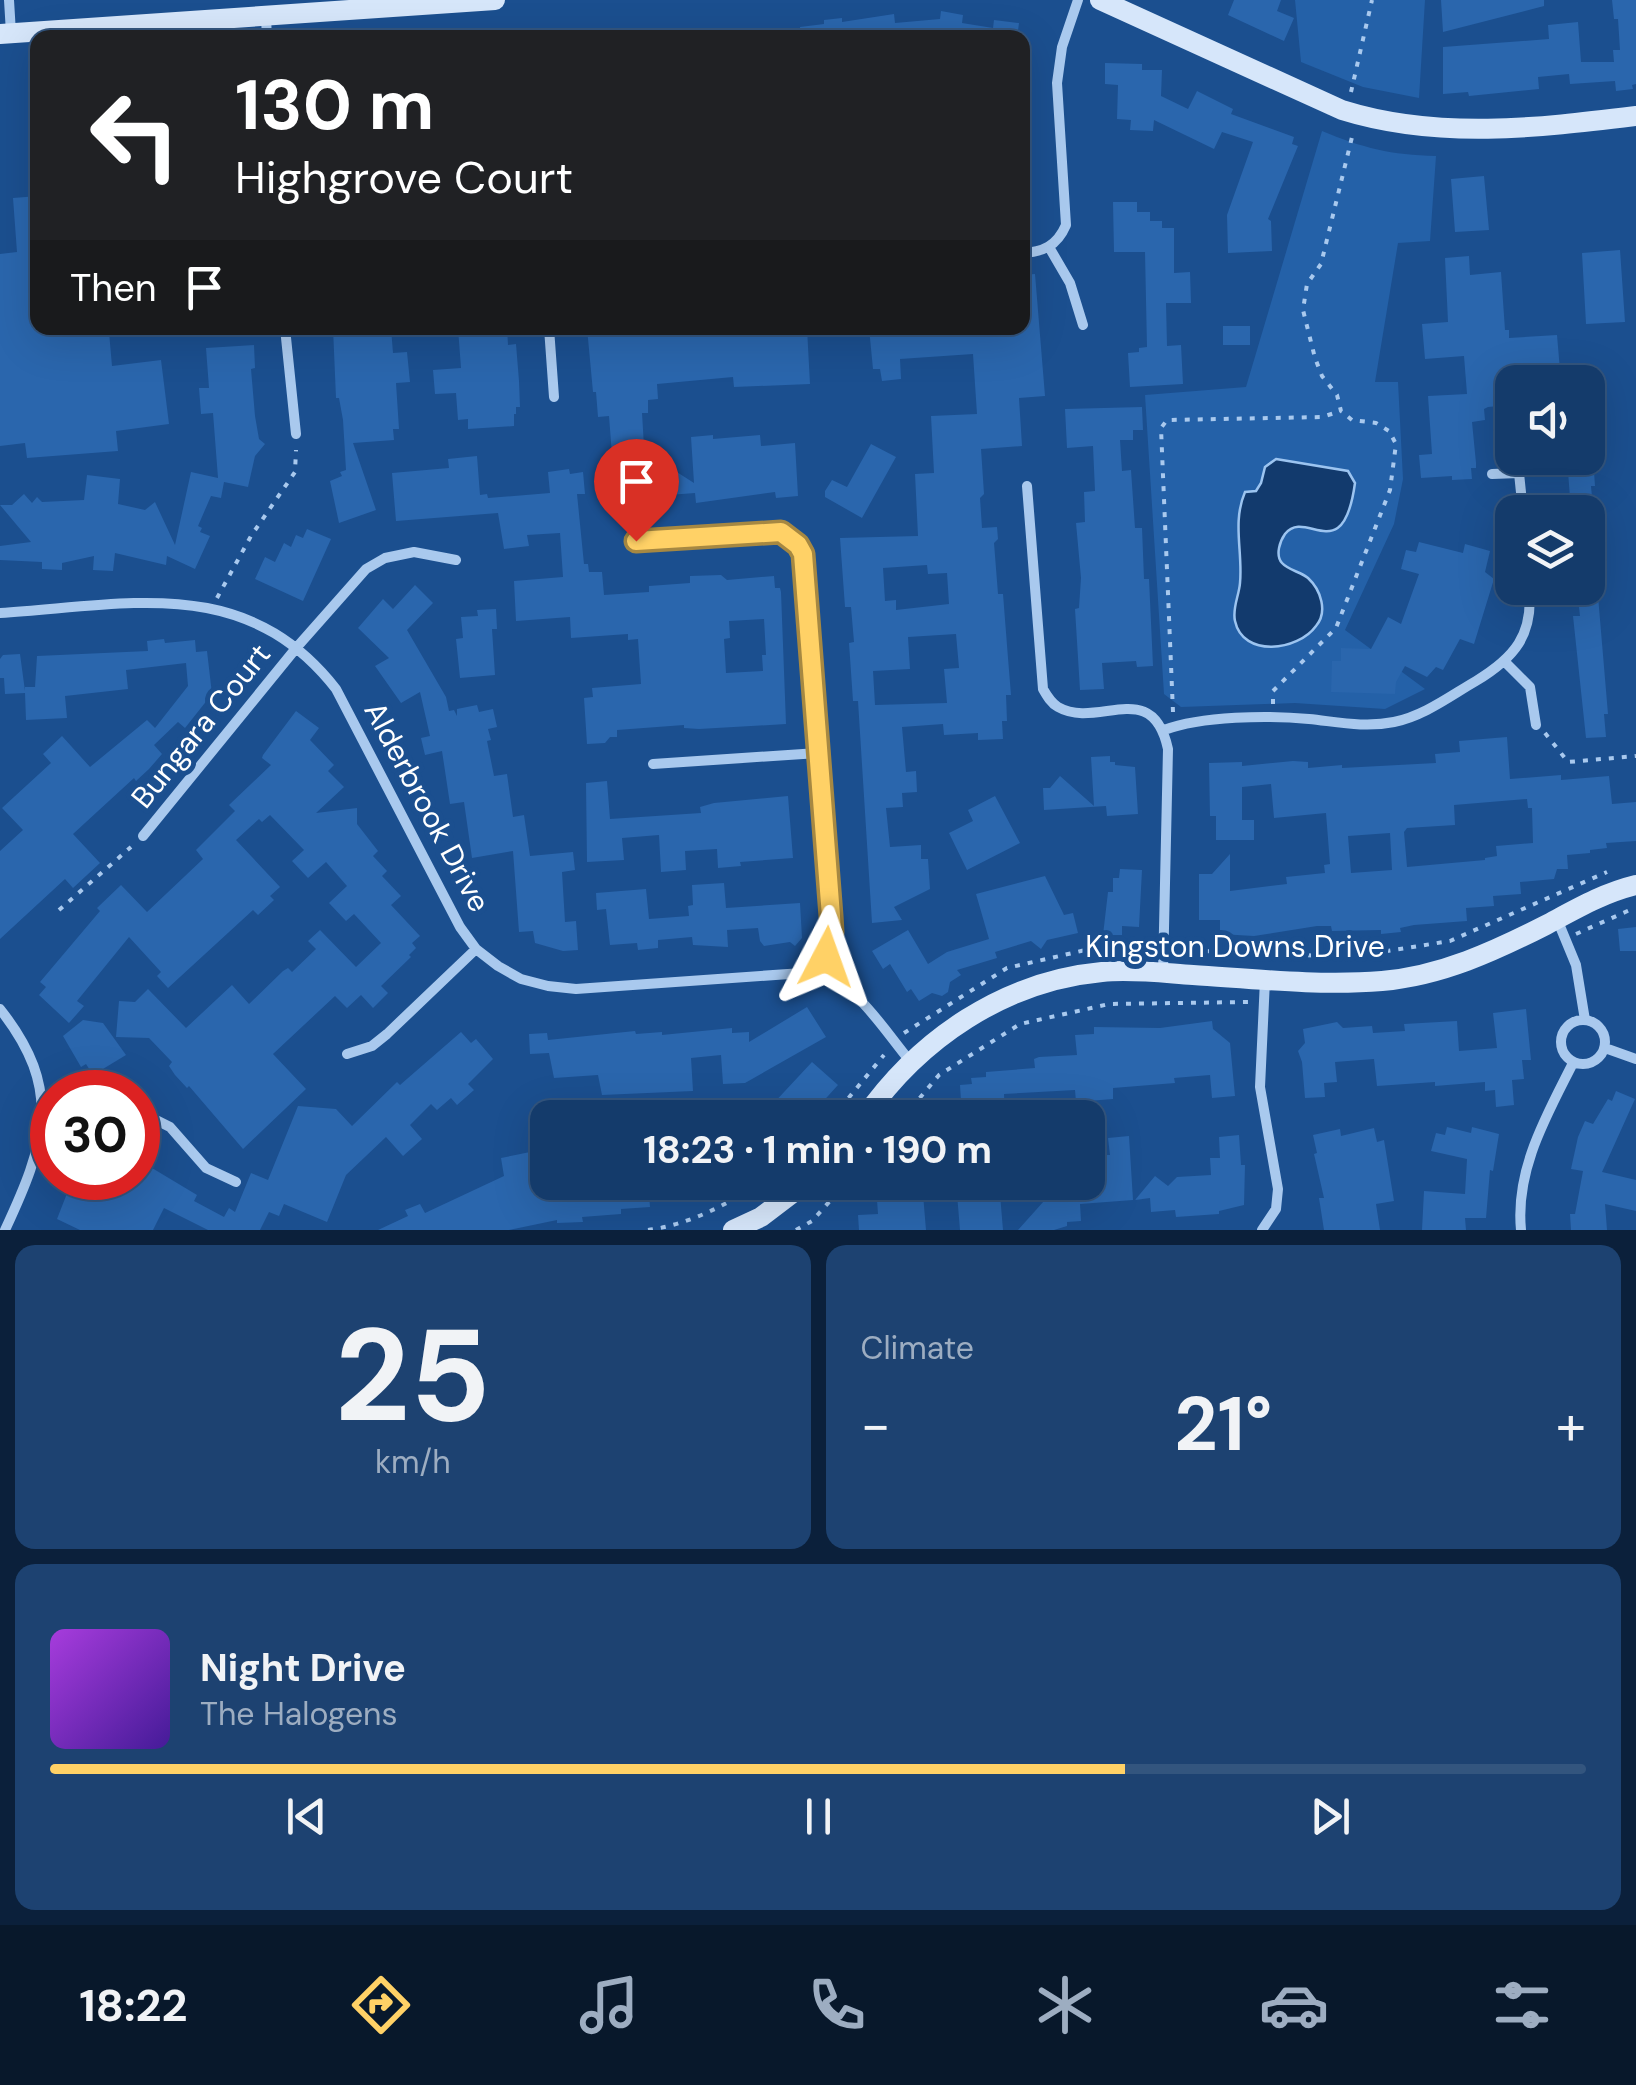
<!DOCTYPE html>
<html lang="en">
<head>
<meta charset="utf-8">
<style>
	body { margin:0; font-family:"DM Sans",sans-serif; background:#1d4271; color:#f1f3f6; height:100vh; display:flex; flex-direction:column; font-size:38px; white-space:nowrap }
	* { box-sizing:border-box; margin:0 }
	p { font-size:32px; color:#9dadc1 }
	.icon { flex:none; width:55px; height:55px; fill:none; stroke:currentColor; stroke-width:2; stroke-linecap:round; stroke-linejoin:round }
	.map { position:relative; height:1230px; overflow:hidden }
	.sheet { display:flex; flex-direction:column; gap:15px; padding:15px; background:#0b203b; flex:1 }
	.sheet>* { flex:none }
	.guide { position:absolute; left:30px; top:30px; width:1000px; height:305px; border-radius:20px; box-shadow:0 10px 40px #0002,0 0 0 2px #33557e; background:#202124; color:#fff; overflow:hidden }
	.buttons { position:absolute; left:1495px; top:365px; display:grid; gap:20px }
	.buttons a { display:grid; place-items:center; width:110px; height:110px; border-radius:20px; background:#143b6b; box-shadow:0 10px 40px #0002,0 0 0 2px #33557e; font-size:50px }
	.speed { position:absolute; left:30px; top:1070px; display:flex; gap:20px; font-size:50px; font-weight:700; text-align:center }
	.speed>* { display:grid; place-content:center; width:130px; height:130px; border-radius:50%; background:#143b6b; box-shadow:0 10px 40px #0002,0 0 0 2px #33557e; line-height:1 }
	.speed .limit { border:15px solid #d22; background:#fff; color:#111 }
	.pin { position:absolute; display:grid; place-items:center; width:85px; height:85px; color:#fff; margin:-102px -42px; border-radius:50% 50% 50% 0; rotate:-45deg; box-shadow:0 0 10px #0007 }
	.pin .icon { rotate:45deg }
	.me { position:absolute; width:110px; margin:-55px; rotate:4deg; stroke-linejoin:round; filter:drop-shadow(0 0 8px #0008) }
	.turn { display:flex; align-items:center; gap:35px; height:210px; padding:0 40px; font-size:45px }
	.turn .icon { width:130px; height:130px; stroke-width:2.5 }
	.turn b { display:block; font-size:70px; line-height:85px }
	.then { display:flex; align-items:center; height:95px; padding:0 40px; background:#0003; gap:20px; font-size:38px }
	.big { font-size:75px; font-weight:700; line-height:1.1 }
	.sheet .tile { flex:1; display:flex; flex-direction:column; justify-content:center; gap:15px; min-width:0; padding:0 35px; border-radius:20px; background:#1d4271 }
	.sheet .dial { align-items:center; gap:0 }
	.dial b { font-size:130px; line-height:1 }
	.song { display:flex; align-items:center; gap:30px }
	.cover { width:120px; height:120px; border-radius:15px; background:linear-gradient(135deg,hsl(280 70% 55%),hsl(260 70% 35%)) }
	.played { height:10px; border-radius:5px; background:linear-gradient(90deg,#ffd166 70%,#33557e 70%) }
	.keys { display:flex; justify-content:space-around; direction:ltr }
	.heat { display:flex; justify-content:space-between; align-items:center; font-size:55px; direction:ltr }
	.sheet .tiles { flex:1; display:grid; gap:15px; grid-template-columns:1fr 1fr }
	.tile:last-child { grid-column:span 2 }
	.trip { position:absolute; left:530px; top:1100px; width:575px; height:100px; border-radius:20px; background:#143b6b; box-shadow:0 10px 40px #0002,0 0 0 2px #33557e; font-weight:700; line-height:100px; text-align:center }
	.tabs { display:flex; height:160px; justify-content:space-around; align-items:center; background:#08182b; color:#9dadc1 }
	.tabs .icon { width:70px; height:70px }
	.tabs .active { color:#ffd166 }
	.tabs b { font-size:45px; color:#f1f3f6 }
	.map>svg:first-child { display:block }
	.green { fill:#2461a8 }
	.water { fill:#123a6d; stroke:#9cc4f0; stroke-width:2.5 }
	.building { fill:#2a66ad; fill-rule:evenodd }
	.lines { fill:none; stroke-linecap:round; stroke-linejoin:round }
	.path { stroke:#a9c9ee; stroke-width:4; stroke-dasharray:5 8; stroke-linecap:butt }
	.street { stroke:#a9c9ee; stroke-width:10 }
	.secondary { stroke:#d6e6fa; stroke-width:20 }
	.route-casing { stroke:#a68842; stroke-width:25 }
	.route { stroke:#ffd166; stroke-width:18 }
	.labels { text-anchor:middle; stroke-width:10; stroke-linejoin:round; paint-order:stroke }
	.street-label { font-size:30px; fill:#fff; stroke:#1b4f8f }
</style>
</head>
<body>
<div class="map">
<svg width="1636" height="1230" viewBox="0 0 1636 1230">
	<rect width="100%" height="100%" fill="#1b4f8f"/>
	<path class="green" d="M1295 0H1425L1419 98 1363 87 1301 62Z
		M1322 131C1363 148 1391 155 1436 156L1430 241 1398 243 1375 382H1398L1403 479 1394 524 1345 630 1425 689 1385 709 1295 703 1181 707 1164 694 1145 395 1246 387Z"/>
	<path class="water" d="M1276 459 1348 471 1355 483C1343 570 1306 507 1285 534 1280 541 1275 555 1282 563 1288 570 1301 572 1308 578 1321 590 1328 612 1316 626 1298 651 1243 658 1235 621 1232 608 1239 596 1240 583 1243 552 1232 522 1245 492L1256 491 1261 483 1265 467Z"/>
	<path class="building" d="M1234 0H1281L1277 11 1294 18 1284 41 1228 15Z
		M1441 0H1544V6L1443 32Z
		M1612 0H1636V84L1632 85 1633 89 1616 91 1615 81 1570 84 1569 74 1538 77 1539 89 1469 96 1468 92 1443 94V47L1549 39 1548 25 1578 22 1581 62H1614L1613 50H1620L1618 19H1614Z
		M941 11 963 15 962 23 993 28 994 20 1019 23 1017 38H957L917 32V38H801L800 27 824 24V20L842 18V22L894 14 895 23 940 19Z
		M1105 63 1142 64V70H1162L1161 96 1188 109 1197 91 1233 109 1231 114 1294 137 1292 144 1298 146 1268 219 1271 221 1272 251 1228 253 1227 215 1253 142 1222 132 1214 149 1154 120 1153 131 1130 130 1131 120 1117 119 1118 85 1105 84Z
		M1484 176 1489 230 1455 232 1451 179Z
		M38 196V328H64L65 336 109 332 112 366 161 360 169 424 116 431 118 451 27 458 25 443 0 446V254L17 252 13 198Z
		M1113 202H1137V212H1150V221H1162V228H1174V273L1190 272 1191 303H1166L1167 346 1181 345 1183 384 1130 387 1128 353 1139 352V348L1147 347 1145 252H1114Z
		M1620 250 1625 322 1586 324 1582 253Z
		M1469 256 1470 275 1501 272 1505 330H1509V338L1557 335 1561 382H1506L1508 405 1488 407 1484 409 1485 420 1472 422 1476 463V468H1471L1472 479 1452 480V476L1421 478 1419 455 1432 454 1428 396 1467 394 1464 356 1425 359 1422 324 1448 322 1445 258Z
		M1035 274 1045 396 1019 398 1022 446 981 449 984 494 980 498 982 528 997 527 998 539 994 543 998 594H1003L1008 658 1011 695H1006L1007 721H1002L1003 739 978 740V733L944 735 943 724 902 727 906 772 916 771 917 792 902 793 903 807 886 808 890 847 921 845V859H928L930 889 894 907 902 920 872 923 858 701H853L849 643 854 642 851 607H845L840 538 918 536 915 474 934 473 931 416 977 414 973 354 900 359 901 379 882 381 880 369H873L869 328H1022V275ZM927 565 928 574 947 573 949 604 896 610V600L885 601 883 568ZM956 634 959 668 944 669 947 703 875 705 873 671 910 669 908 637Z
		M1223 326H1250V345H1223Z
		M333 328H391L393 353 407 352 410 382 396 383 399 429H393L394 440 353 443 376 510 339 523 330 481 342 476 340 472 346 470 343 420 339 398H336Z
		M458 328H507L508 345 516 344 519 381 520 407H516V414H514V426L468 429V419L458 420 456 393 435 394 433 370 461 368Z
		M587 328H807L810 384 734 387 733 377 657 384 658 399 648 400V413H642L644 446 657 445 658 460 694 483 691 437 713 435V439L760 435 761 446 795 443 798 496 776 498 775 492 696 503 695 493 642 497V493L621 495 617 454 612 455 609 416 598 417 596 392H593Z
		M254 345 255 368 251 369 255 416 259 439 265 444 255 456 248 487 224 482 221 498 211 496 198 526 202 528 200 532 210 536 195 569 167 556 166 565 115 553 113 571 93 570 94 556 62 563V570L42 569V562L0 560V546L31 542 0 505H12L24 494 32 503 37 497 42 502 84 500 87 475 120 479 118 504 145 510 155 502 175 545 191 472 218 478 213 413 201 414 199 388H209L206 348Z
		M1142 407 1143 430H1133V440H1120L1122 471 1131 470 1135 528H1142L1144 579H1149L1153 666 1137 667 1136 661 1102 663 1104 689 1080 690 1075 609 1079 608 1081 578 1076 523 1085 522 1084 492 1095 491 1093 446 1067 448 1065 409Z
		M871 444 896 457 862 518 825 497V491L832 480 847 487Z
		M477 456 480 495 487 494 488 498 550 493 548 472 569 469 570 474 583 472 585 494H577L584 564H588L589 572H602L604 595 649 592V586L690 583V576L721 575 727 580 774 576 775 588H780L781 592 786 724 699 729 684 728V725L617 730V737H610L605 743 587 744 584 698 593 697 592 688 641 684 638 639 628 640V634L571 638 570 617 516 621 514 581 563 577 560 533 527 535 529 546 504 549 498 513 396 521 392 473 449 468 448 459ZM764 619 766 655H762L763 671 726 673 724 639 730 638 729 621Z
		M1567 458H1593L1595 486H1591L1592 497 1570 498Z
		M307 529 331 539 303 601 255 579 265 557 275 562 284 543 291 547 296 535 303 538Z
		M1419 542 1463 553 1465 544 1490 551 1485 572 1494 579 1474 644 1460 639 1443 670 1436 667 1427 677 1405 666 1396 682 1395 694 1331 692 1332 661H1341V648L1371 649 1388 617 1401 624 1419 574 1401 569 1406 550 1416 552Z
		M415 585 433 603 407 630 446 697 449 711 454 710 457 716V709L477 705 479 712 493 709 497 727 488 729 491 740 487 741 494 776 507 774 513 817 524 815 530 856 573 852 575 870 562 872 565 922 576 921 578 950 563 951 535 943 533 931 519 932 513 851 472 858 464 802 450 804 442 751 425 755 421 738 430 736 420 692 401 703 375 666 389 658 358 628 383 599 393 609Z
		M1598 596 1608 714H1604L1606 737 1586 738 1573 616H1580L1578 598Z
		M496 609 497 629H492L495 675 460 678 456 639 463 638 461 617 478 616 477 610Z
		M164 639 165 643 195 640 196 652 207 651 212 694 185 728 178 722 154 745 162 754 149 769 136 781 134 778 73 834 100 863 73 888 65 879 0 939V851L23 830 2 808 51 763 43 754 62 736 90 767 147 720 155 728 188 686 186 663 126 670 128 689 65 696 67 718 26 720 25 693 5 694 4 678H0V659L3 655 20 654 25 691V687H35L37 656 148 651 147 641Z
		M296 711 319 728 310 740 334 765 328 771 344 787 316 813 357 808V824L378 851 373 856 387 871 382 876 401 896 391 905 420 936 412 943 416 948 409 955 411 957 381 986 388 993 373 1008 361 995 347 1008 335 996 273 1054 306 1089 243 1149 189 1086 187 1088 175 1075 169 1066 172 1062 149 1038 116 1037 119 1001 135 1002 148 989 186 1028 232 985 249 1004 283 971 288 968 292 972 316 949 308 941 320 930 356 967 381 943 354 914 346 921 329 903 347 886 326 862 308 878 292 861 304 850 270 815 262 822 259 819 236 840 280 887 270 896 274 900 258 915 253 910 168 988 157 976 161 972 129 937 77 1001 84 1006 69 1023 39 995 46 987 40 982 100 911 97 908 121 885 147 912 203 859 196 850 235 811 229 805 271 765 262 758 263 755Z
		M1507 737 1510 779 1561 775V780L1609 776 1612 804 1636 802V841L1606 843 1607 848 1590 850V853L1567 855 1568 869H1557L1554 879 1520 882 1521 894 1493 896 1494 906 1466 908 1467 921 1414 925 1400 928 1401 932 1381 934V930L1332 931 1331 926H1317L1254 936 1220 934V920H1199V874H1212L1230 854V891L1287 884 1286 877 1325 873 1324 865 1330 864 1326 813 1274 818 1271 784 1242 787V820H1254V840H1216V816H1210L1209 763 1242 762V766L1293 761 1308 762V768L1342 765V768L1436 763 1435 754 1460 752 1459 741ZM1527 799 1528 808H1532L1533 843 1496 846 1497 856 1485 858V860L1407 867 1404 832 1407 828 1455 825 1454 805ZM1390 833 1392 870 1351 873 1348 836Z
		M1110 756V762H1115V765L1135 767 1138 814 1107 816 1106 806 1044 810 1043 788H1050L1060 776 1094 806 1091 757Z
		M607 781 610 819 701 813 700 807 714 803 788 796 793 858 740 862 741 866 718 868 717 849 685 851 686 870 661 872 659 835 622 838 624 860 587 862 586 783Z
		M995 796 1020 843 967 870 949 833 973 821 968 810Z
		M1120 869 1142 870 1139 927 1122 926V935H1103L1108 892H1113V878H1119Z
		M1045 876 1064 915 1073 913 1078 933 1047 940 1041 949 1031 941 995 952 997 958 957 970 961 975 950 982 948 992 942 996 932 993 919 1001 911 989 907 992 890 964 883 969 872 951 908 930 928 964 947 952 989 939 976 894Z
		M724 883 726 908 800 903 802 938 795 946 790 942 764 946 760 941 758 928 727 930 728 947 693 945 692 937 658 940V948L638 950 637 943 610 945 606 909 597 910 596 893 646 889 649 919 689 916 688 906 693 905 692 885Z
		M1636 927V951H1620L1618 929Z
		M807 1007 826 1037 745 1083 723 1084 721 1055 691 1058 693 1091 602 1095 598 1075 554 1078 549 1053 530 1054 529 1034 547 1033 548 1040 635 1031 636 1034 662 1032V1035L732 1028V1033L749 1032V1042Z
		M1526 1009 1531 1060H1522L1524 1079 1512 1080 1514 1105 1496 1107 1495 1090 1485 1091V1082L1435 1086V1082L1377 1086 1374 1059 1335 1062 1337 1082 1324 1083 1325 1097 1305 1098 1302 1062 1298 1051 1305 1043 1303 1029 1337 1022 1343 1028 1372 1026 1373 1033 1405 1031 1404 1024 1457 1021 1459 1051 1497 1048 1493 1013Z
		M83 1020 103 1023 126 1055 93 1075 86 1064 81 1067 63 1036Z
		M1212 1021 1213 1029 1230 1043 1235 1096 1212 1098 1210 1075 1174 1078 1175 1083 1113 1088V1099L1076 1102 1075 1090 1004 1094 1005 1118H918L917 1108 961 1101 960 1085 972 1084 971 1078 986 1077V1072L1035 1068 1034 1059 1039 1057 1077 1055 1075 1035 1094 1034V1027L1160 1028Z
		M461 1032 471 1043 476 1039 493 1059 468 1084 474 1090 457 1105 451 1098 437 1110 431 1104 410 1125 422 1139 403 1156 386 1137 346 1175 327 1222 284 1204 279 1216 269 1212 260 1230H208L164 1208 153 1230H80L57 1219 73 1178H138V1147L157 1158 152 1168 197 1195 194 1201 224 1217 229 1208 235 1212 251 1173 268 1180 298 1106 336 1109 352 1126 397 1082 400 1085Z
		M812 1062 838 1085 808 1118H784L771 1106Z
		M1616 1091 1635 1099 1602 1172 1636 1180V1211L1605 1204 1607 1230H1571L1570 1214H1575L1583 1171 1571 1169 1578 1137 1585 1121 1593 1124 1608 1099 1612 1101Z
		M1447 1127 1471 1133 1472 1127 1499 1134 1493 1171 1490 1170 1486 1218H1465L1466 1230H1422L1424 1191 1465 1194 1467 1159 1431 1151 1436 1133 1445 1135Z
		M1374 1128 1377 1142 1384 1140 1394 1201 1376 1204 1380 1230H1324L1319 1198H1324L1314 1154 1317 1153 1313 1135 1340 1129 1341 1136Z
		M1239 1135 1241 1165H1245L1244 1205 1219 1211V1214L1176 1217 1175 1210 1151 1212 1150 1198 1135 1200 1155 1176 1168 1186 1177 1177 1211 1175 1210 1158H1220L1219 1137Z
		M1129 1136 1133 1200 1080 1204 1081 1221 1067 1222V1226L1054 1230H1018L1061 1182 1102 1180 1100 1155H1110L1108 1138Z
		M535 1151 541 1182H591L592 1188 648 1182 650 1207 621 1209V1214L582 1217 583 1222 557 1223V1220L509 1230H378L408 1216 405 1210 420 1204 425 1213 504 1176 501 1158Z
		M956 1182H999L1003 1230H960Z
		M923 1194 926 1230H859L858 1215 878 1214 877 1200Z"/>
	<g class="lines">
		<path class="path" d="M1351 92 1372 0
			M217 598 251 536 295 472 296 450
			M1273 704V691L1336 628 1390 490 1396 444 1389 431 1376 423 1352 420 1341 411 1337 395 1322 376 1315 358 1303 310 1307 284 1321 264 1353 133
			M1173 712 1161 428 1167 420 1322 417 1341 411
			M1545 733 1568 762 1636 756
			M59 910 131 847
			M1576 934 1632 909
			M1178 950 1350 957 1450 941 1607 872
			M904 1033 1007 968 1090 949H1123
			M832 1118 884 1055
			M903 1118 939 1075 1020 1024 1109 1004 1248 1002
			M648 1230C687 1225 728 1205 760 1182
			M796 1230 812 1221 847 1182"/>
		<path class="street" d="M9 0 11 33
			M266 18 267 38
			M1049 247 1070 283 1083 325
			M1022 253C1043 252 1057 246 1066 225L1057 83 1062 47 1078 0
			M285 328 296 434
			M549 328 554 397
			M1519 473 1523 512
			M1492 474 1519 473 1545 466
			M1027 486 1043 689C1047 696 1051 703 1058 707 1098 730 1152 676 1168 749L1163 973
			M636 541 781 533 798 545 803 554 831 932 821 973
			M0 613C129 605 245 573 336 689L460 927 476 949 498 966 521 979 548 986 576 989 817 972C857 984 884 1030 910 1061
			M1505 662 1530 687 1536 725
			M1164 730C1202 716 1268 715 1309 719 1338 722 1365 728 1394 722 1424 716 1450 696 1476 681 1514 658 1534 635 1529 588
			M653 764 818 753
			M143 836 297 647 366 569 385 558 414 552 456 560
			M1557 919 1576 965 1585 1020
			M0 1009C64 1090 45 1144 5 1230
			M1561 1042a22 22 0 1 1 44 0a22 22 0 1 1-44 0Z
			M1605 1048 1636 1059
			M347 1054 372 1046 387 1034 476 949
			M138 1111 170 1127 206 1168 236 1182
			M1262 1230 1276 1209 1278 1189 1260 1087 1265 980
			M1521 1230C1515 1169 1547 1115 1573 1063"/>
		<path class="secondary" d="M1100 0 1342 110C1438 140 1537 128 1636 116
			M0 34 495 0
			M864 1118C919 1039 1004 981 1102 972 1132 969 1163 973 1193 975 1255 979 1320 986 1382 981 1441 976 1495 951 1546 925 1576 909 1603 893 1636 885
			M733 1230 761 1217 807 1182"/>
	</g>
	<g class="lines">
		<defs>
			<path id="route" d="M636 541 781 532 798 545 803 554 831 916 832 932 826 957"/>
		</defs>
		<use href="#route" class="route-casing"/>
		<use href="#route" class="route"/>
	</g>
	<g class="labels">
		<g class="street-label">
			<text transform="translate(201 726) rotate(-51)" y="10">Bungara Court</text>
			<text transform="translate(427 807) rotate(62)" y="10">Alderbrook Drive</text>
			<text x="1235" y="957">Kingston Downs Drive</text>
		</g>
	</g>
</svg>
<div class="buttons">
<a><svg class="icon" aria-label="sound" viewBox="0 0 24 24"><path d="M4 9h4l5-4v14l-5-4H4zM17 9q2 3 0 6"/></svg></a>
<a><svg class="icon" aria-label="layers" viewBox="0 0 24 24"><path d="M12 4l9 5-9 5-9-5zM3 14l9 5 9-5"/></svg></a>
</div>
<div class="speed"><div class="limit">30</div></div>
<div class="pin" style="left:636px;top:541px;background:#d93025"><svg class="icon" aria-label="arrive" viewBox="0 0 24 24"><path d="M6 21V4h12l-3 4 3 4H6"/></svg></div>
<svg class="me" style="left:826px;top:957px" viewBox="-20 -20 40 40"><path d="M0-17L14 15 0 8-14 15z" fill="#ffd166" stroke="#fff" stroke-width="4"/></svg>
<div class="trip">18:23 · 1 min · 190 m</div>
<div class="guide">
<div class="turn"><svg class="icon" aria-label="left" viewBox="0 0 24 24"><path d="M17 20v-9H6M10 6l-5 5 5 5"/></svg><div><b>130 m</b>Highgrove Court</div></div>
<div class="then">Then<svg class="icon" aria-label="arrive" viewBox="0 0 24 24"><path d="M6 21V4h12l-3 4 3 4H6"/></svg></div>
</div>
</div>
<section class="sheet">
<div class="tiles">
<div class="tile dial"><b>25</b><p>km/h</p></div>
<div class="tile"><p>Climate</p>
<div class="heat"><a>−</a><b class="big">21°</b><a>+</a></div>
</div>
<div class="tile">
<div class="song"><i class="cover"></i><div><b>Night Drive</b><p>The Halogens</p></div></div>
<div class="played"></div>
<div class="keys"><svg class="icon" aria-label="previous" viewBox="0 0 24 24"><path d="M18 5L8 12l10 7zM5 5v14"/></svg><svg class="icon" aria-label="pause" viewBox="0 0 24 24"><path d="M8 5v14M16 5v14"/></svg><svg class="icon" aria-label="next" viewBox="0 0 24 24"><path d="M6 5l10 7-10 7zM19 5v14"/></svg></div>
</div>
</div>
</section>
<nav class="tabs">
<b>18:22</b>
<svg class="icon active" aria-label="directions" viewBox="0 0 24 24"><path d="M12 3l9 9-9 9-9-9zM9 14v-3h6M13 9l2 2-2 2"/></svg>
<svg class="icon" aria-label="music" viewBox="0 0 24 24"><path d="M9 18V5l10-2v13"/><circle cx="6" cy="18" r="3"/><circle cx="16" cy="16" r="3"/></svg>
<svg class="icon" aria-label="phone" viewBox="0 0 24 24"><path d="M5 4h4l2 5-3 2q2 4 5 5l2-3 5 2v4C11 20 4 13 5 4z"/></svg>
<svg class="icon" aria-label="climate" viewBox="0 0 24 24"><path d="M12 3v18M4 7l16 10M4 17L20 7"/></svg>
<svg class="icon" aria-label="car" viewBox="0 0 24 24"><path d="M5 17H2v-5l4-1 3-4h7l3 4 3 1v5h-3M9 17h6M6 11h13"/><circle cx="7" cy="17" r="2"/><circle cx="17" cy="17" r="2"/></svg>
<svg class="icon" aria-label="filters" viewBox="0 0 24 24"><path d="M4 7h16M4 17h16"/><circle cx="9" cy="7" r="2"/><circle cx="15" cy="17" r="2"/></svg>
</nav>
</body>
</html>
